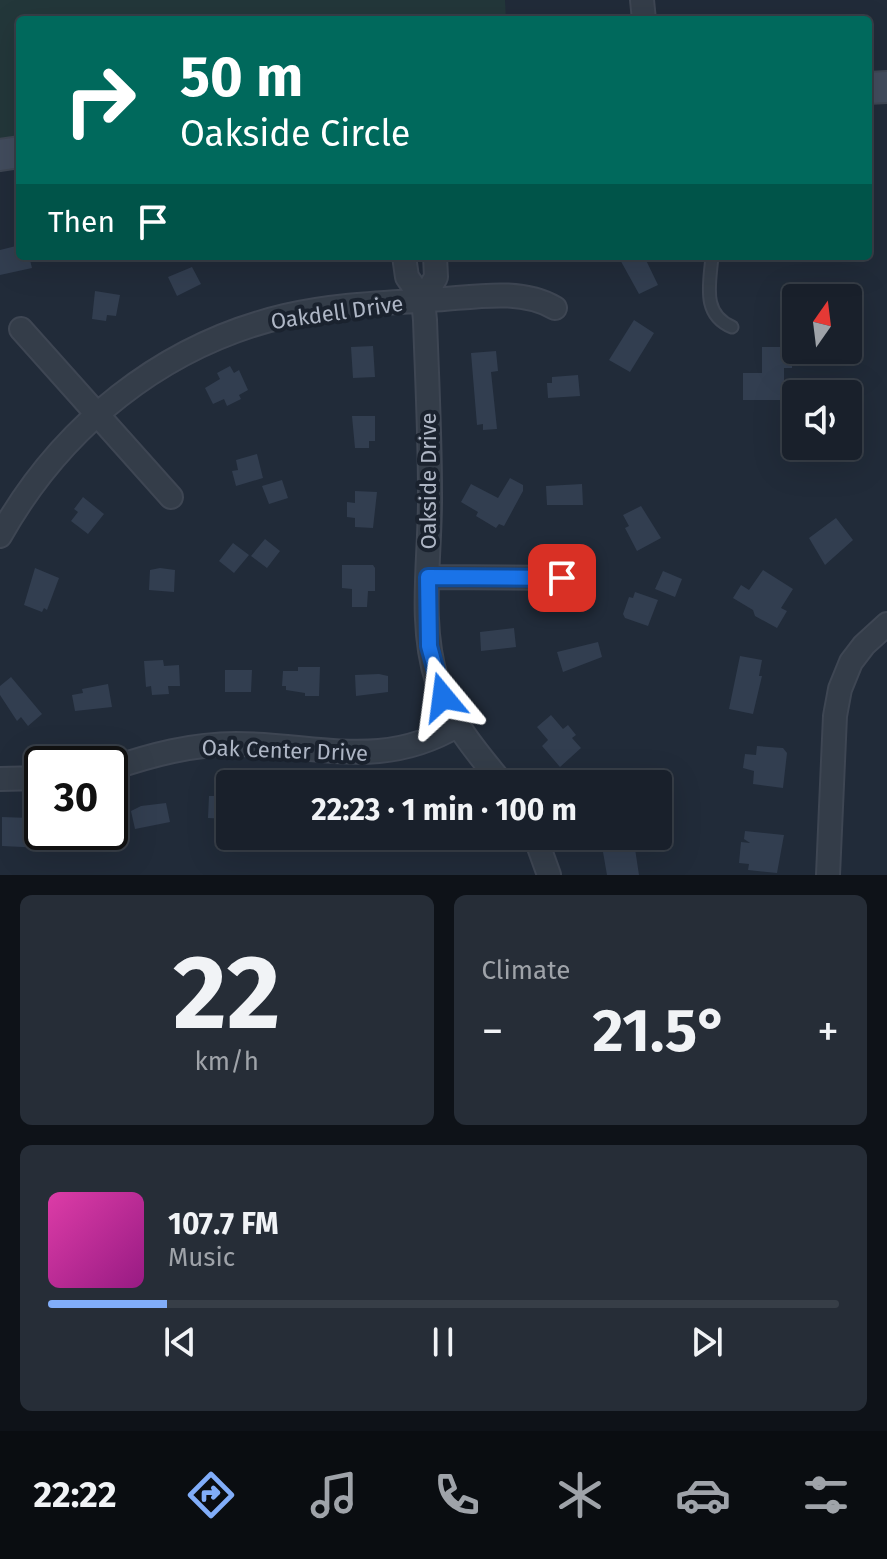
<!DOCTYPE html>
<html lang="en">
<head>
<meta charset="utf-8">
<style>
	body { margin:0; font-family:"Fira Sans",sans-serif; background:#262d37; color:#f1f3f6; height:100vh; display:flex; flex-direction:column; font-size:30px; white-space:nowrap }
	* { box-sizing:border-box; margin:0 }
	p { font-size:26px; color:#9fa3a9 }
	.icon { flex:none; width:44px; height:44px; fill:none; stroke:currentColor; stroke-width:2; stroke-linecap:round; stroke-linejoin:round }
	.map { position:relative; height:875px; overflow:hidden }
	.details { display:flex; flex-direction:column; gap:20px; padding:20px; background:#0e1218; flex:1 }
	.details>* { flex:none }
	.top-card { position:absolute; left:16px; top:16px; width:856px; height:244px; border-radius:8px; box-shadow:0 8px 32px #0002,0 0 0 2px #373e47; background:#00695c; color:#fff; overflow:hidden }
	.needle { width:52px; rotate:14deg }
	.controls { position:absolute; left:782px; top:284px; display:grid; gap:16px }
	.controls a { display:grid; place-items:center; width:80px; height:80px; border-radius:8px; background:#19202b; box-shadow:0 8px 32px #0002,0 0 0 2px #373e47; font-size:40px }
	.speed { position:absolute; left:24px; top:746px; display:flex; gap:16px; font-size:40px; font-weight:700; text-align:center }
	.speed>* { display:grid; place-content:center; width:104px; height:104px; border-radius:50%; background:#19202b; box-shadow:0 8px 32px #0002,0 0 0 2px #373e47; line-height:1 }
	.speed .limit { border:4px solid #111; border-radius:12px; background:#fff; color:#111 }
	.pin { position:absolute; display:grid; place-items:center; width:68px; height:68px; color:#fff; margin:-34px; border-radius:16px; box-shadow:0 4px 12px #0006 }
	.me { position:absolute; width:88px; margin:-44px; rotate:344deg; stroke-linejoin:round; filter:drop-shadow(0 0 6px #0008) }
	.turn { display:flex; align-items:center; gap:28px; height:168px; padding:0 32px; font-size:36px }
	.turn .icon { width:104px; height:104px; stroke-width:2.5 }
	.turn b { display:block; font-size:56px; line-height:68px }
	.then { display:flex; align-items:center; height:76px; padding:0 32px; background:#0003; gap:16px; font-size:30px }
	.big { font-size:60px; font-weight:700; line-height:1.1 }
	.details .widget { flex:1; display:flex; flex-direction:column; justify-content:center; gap:12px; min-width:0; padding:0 28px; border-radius:12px; background:#262d37 }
	.details .dial { align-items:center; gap:0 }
	.dial b { font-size:104px; line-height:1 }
	.song { display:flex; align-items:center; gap:24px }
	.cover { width:96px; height:96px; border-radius:12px; background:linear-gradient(135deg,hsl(320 70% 55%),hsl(310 70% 35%)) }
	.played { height:8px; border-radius:4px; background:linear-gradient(90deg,#81adf9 15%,#373e47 15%) }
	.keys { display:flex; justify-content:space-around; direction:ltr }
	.heat { display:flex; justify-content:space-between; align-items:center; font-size:44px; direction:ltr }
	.details .tiles { flex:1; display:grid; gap:20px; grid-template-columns:1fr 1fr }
	.widget:last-child { grid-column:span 2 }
	.trip { position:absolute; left:216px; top:770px; width:456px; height:80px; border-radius:8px; background:#19202b; box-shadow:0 8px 32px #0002,0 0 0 2px #373e47; font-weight:700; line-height:80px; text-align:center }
	.tabs { display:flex; height:128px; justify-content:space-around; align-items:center; background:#0a0d11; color:#9fa3a9 }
	.tabs .icon { width:56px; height:56px }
	.tabs .on { color:#81adf9 }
	.tabs b { font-size:36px; color:#f1f3f6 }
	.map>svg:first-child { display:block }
	.green { fill:#23373a }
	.building { fill:#323e50 }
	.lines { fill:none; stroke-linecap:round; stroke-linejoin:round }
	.lane-casing { stroke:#3e4653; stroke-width:15 }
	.street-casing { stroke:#3e4653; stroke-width:26 }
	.secondary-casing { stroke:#3e4653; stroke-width:34 }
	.lane { stroke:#343d49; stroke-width:11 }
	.street { stroke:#343d49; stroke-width:22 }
	.secondary { stroke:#424c5d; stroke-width:30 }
	.route-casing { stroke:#114b97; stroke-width:20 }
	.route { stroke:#1a73e8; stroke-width:14 }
	.labels { text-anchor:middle; stroke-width:8; stroke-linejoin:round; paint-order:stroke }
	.street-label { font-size:22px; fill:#afb7c6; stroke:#1a222e }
</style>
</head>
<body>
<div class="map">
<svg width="887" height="875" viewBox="0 0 887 875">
	<rect width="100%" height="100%" fill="#212b39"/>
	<path class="green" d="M0 0H505L506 20H20V139L0 141Z"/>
	<path class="building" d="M20 245V256H29L32 268 0 275V250Z
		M618 256H644L658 285 639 294Z
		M192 267 201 284 177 296 168 277Z
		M95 291 120 295 116 316 107 315 106 321 92 319Z
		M634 320 654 333 630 372 609 360Z
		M373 346 375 377 353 378 351 347Z
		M762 347H793L792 368H784V400H743V373H762Z
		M496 351 498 371 491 372 497 429 483 430V424L477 425 471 353Z
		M230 366 234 373 239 370 248 390 239 395 241 399 227 406 224 399 213 404 205 388 220 379 217 373Z
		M578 375 580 396 548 398 547 383H552V377Z
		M352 416H375V441H369V448H355Z
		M257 454 263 478 236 486 232 471 238 470 236 460Z
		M510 478 523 485V491L504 526 499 524 496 528 476 516 478 512 461 502 471 484 498 498Z
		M282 480 288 498 269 504 262 486Z
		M582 484 583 505H547L546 486Z
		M355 491 377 492 373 528 355 527V518L347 517V502L355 503Z
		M83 497 104 514 88 534 71 521 78 512 74 509Z
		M641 506 661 538 637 551 625 528 629 526 623 515Z
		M836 518 853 540 825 565 809 538Z
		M265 539 280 551 267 568 251 556Z
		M233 543 249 555 234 573 219 561Z
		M342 565H373L375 568V591H368L367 607H352V589L342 588Z
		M35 568 59 578 47 610 44 608 42 612 24 605Z
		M160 568 175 570 174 592 149 590 150 570Z
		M763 570 793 589 781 608 787 611 777 628 755 616 753 610 733 598 741 585 749 590Z
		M663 571 682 579 675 597 655 589Z
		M635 592 658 600 648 626 625 618 623 614 629 597 633 598Z
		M514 628 516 647 481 651 480 632Z
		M598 642 602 657 563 672 557 652Z
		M740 656 762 660 759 676H762L753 714 729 709Z
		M163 660 164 666 179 665 180 686H168L169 694 152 695 151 686 146 687 144 661Z
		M298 667H320L319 696H305V693L286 690V686H282L283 671H298Z
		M225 670H252L251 692H225Z
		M379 674 388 676V692L356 696 355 675Z
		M11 677 42 714 28 726 21 717 17 721 0 695V686Z
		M108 684 112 707 75 711 72 695 83 693 82 689Z
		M551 715 563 729 568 725 576 735 572 738 581 748 560 767 542 746 548 740 537 727Z
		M757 746 783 748 787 753 783 788 753 784 754 771 743 768 745 754 756 755Z
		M216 793 230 794V819L208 818 209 796H216Z
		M166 803 170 822 135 829 131 811 141 806Z
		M2 817 30 818V832H105V851L2 846Z
		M745 831 784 835 777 873 748 870 749 864 739 863 741 842 750 843 744 839Z
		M634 842 639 875H607L603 852 613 851 612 845Z"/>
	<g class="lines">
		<defs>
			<path id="lane" d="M712 256C710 283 701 314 732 327"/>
			<path id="street" d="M642 0 644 20
				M404 256 407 277 423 300 425 320C427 377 430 435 430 492 431 554 418 621 437 681 450 721 477 753 503 784
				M423 300 436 277 435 256
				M21 329 171 497
				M0 536C61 427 162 345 285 316 332 305 382 303 430 300 471 298 519 287 555 308
				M428 577 562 578
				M110 769C151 755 192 744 236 744 317 744 382 771 458 725
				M0 779 42 778
				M535 836 549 875
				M828 875 835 716 840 689 851 662 864 645 887 624"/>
			<path id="secondary" d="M868 88 887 87
				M0 155 20 152"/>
		</defs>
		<use href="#lane" class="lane-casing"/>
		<use href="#street" class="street-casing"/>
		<use href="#secondary" class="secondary-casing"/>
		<use href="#lane" class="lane"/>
		<use href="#street" class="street"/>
		<use href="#secondary" class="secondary"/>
	</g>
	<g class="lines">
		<defs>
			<path id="route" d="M443 697 429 646 428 577 562 578"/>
		</defs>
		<use href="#route" class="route-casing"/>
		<use href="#route" class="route"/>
	</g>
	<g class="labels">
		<g class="street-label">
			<text transform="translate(337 312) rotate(-8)" y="8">Oakdell Drive</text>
			<text transform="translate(428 481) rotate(-90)" y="8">Oakside Drive</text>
			<text transform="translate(285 750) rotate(2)" y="8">Oak Center Drive</text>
		</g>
	</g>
</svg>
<div class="controls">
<a><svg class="needle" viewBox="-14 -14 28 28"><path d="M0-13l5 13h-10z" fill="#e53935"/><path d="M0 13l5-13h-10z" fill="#9fa3a9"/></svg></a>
<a><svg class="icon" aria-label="sound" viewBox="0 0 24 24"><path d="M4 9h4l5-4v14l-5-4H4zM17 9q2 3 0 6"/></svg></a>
</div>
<div class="speed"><div class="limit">30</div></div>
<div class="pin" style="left:562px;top:578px;background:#d93025"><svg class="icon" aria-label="arrive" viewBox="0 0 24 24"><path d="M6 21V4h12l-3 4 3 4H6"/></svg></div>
<svg class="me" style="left:443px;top:697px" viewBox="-20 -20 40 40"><path d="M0-17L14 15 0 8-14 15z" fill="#1a73e8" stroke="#fff" stroke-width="4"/></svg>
<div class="trip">22:23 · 1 min · 100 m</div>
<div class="top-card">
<div class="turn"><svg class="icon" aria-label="right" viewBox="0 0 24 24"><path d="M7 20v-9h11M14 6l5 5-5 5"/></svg><div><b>50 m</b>Oakside Circle</div></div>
<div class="then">Then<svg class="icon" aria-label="arrive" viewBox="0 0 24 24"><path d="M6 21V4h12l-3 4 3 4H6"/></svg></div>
</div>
</div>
<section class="details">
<div class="tiles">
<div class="widget dial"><b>22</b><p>km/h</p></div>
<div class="widget"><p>Climate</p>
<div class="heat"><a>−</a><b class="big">21.5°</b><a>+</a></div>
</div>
<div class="widget">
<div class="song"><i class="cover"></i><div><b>107.7 FM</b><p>Music</p></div></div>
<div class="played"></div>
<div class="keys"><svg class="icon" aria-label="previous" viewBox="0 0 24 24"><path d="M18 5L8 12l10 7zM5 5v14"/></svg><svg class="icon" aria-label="pause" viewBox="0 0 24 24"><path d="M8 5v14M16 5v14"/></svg><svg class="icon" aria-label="next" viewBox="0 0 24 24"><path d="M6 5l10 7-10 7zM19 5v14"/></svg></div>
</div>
</div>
</section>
<nav class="tabs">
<b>22:22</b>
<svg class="icon on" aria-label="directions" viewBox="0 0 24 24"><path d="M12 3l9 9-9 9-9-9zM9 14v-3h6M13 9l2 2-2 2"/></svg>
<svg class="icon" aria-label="music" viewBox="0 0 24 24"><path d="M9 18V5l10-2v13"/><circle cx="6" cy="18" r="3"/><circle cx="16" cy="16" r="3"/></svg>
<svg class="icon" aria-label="phone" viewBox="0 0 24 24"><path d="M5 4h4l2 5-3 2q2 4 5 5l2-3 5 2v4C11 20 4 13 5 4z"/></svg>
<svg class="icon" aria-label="climate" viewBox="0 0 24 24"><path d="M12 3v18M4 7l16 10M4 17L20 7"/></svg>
<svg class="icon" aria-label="car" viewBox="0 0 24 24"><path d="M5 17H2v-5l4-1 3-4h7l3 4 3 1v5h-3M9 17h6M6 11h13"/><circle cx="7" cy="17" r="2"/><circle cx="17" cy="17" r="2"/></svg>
<svg class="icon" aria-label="filters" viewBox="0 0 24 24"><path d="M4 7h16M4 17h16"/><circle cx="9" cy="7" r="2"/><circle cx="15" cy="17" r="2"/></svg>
</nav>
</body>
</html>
